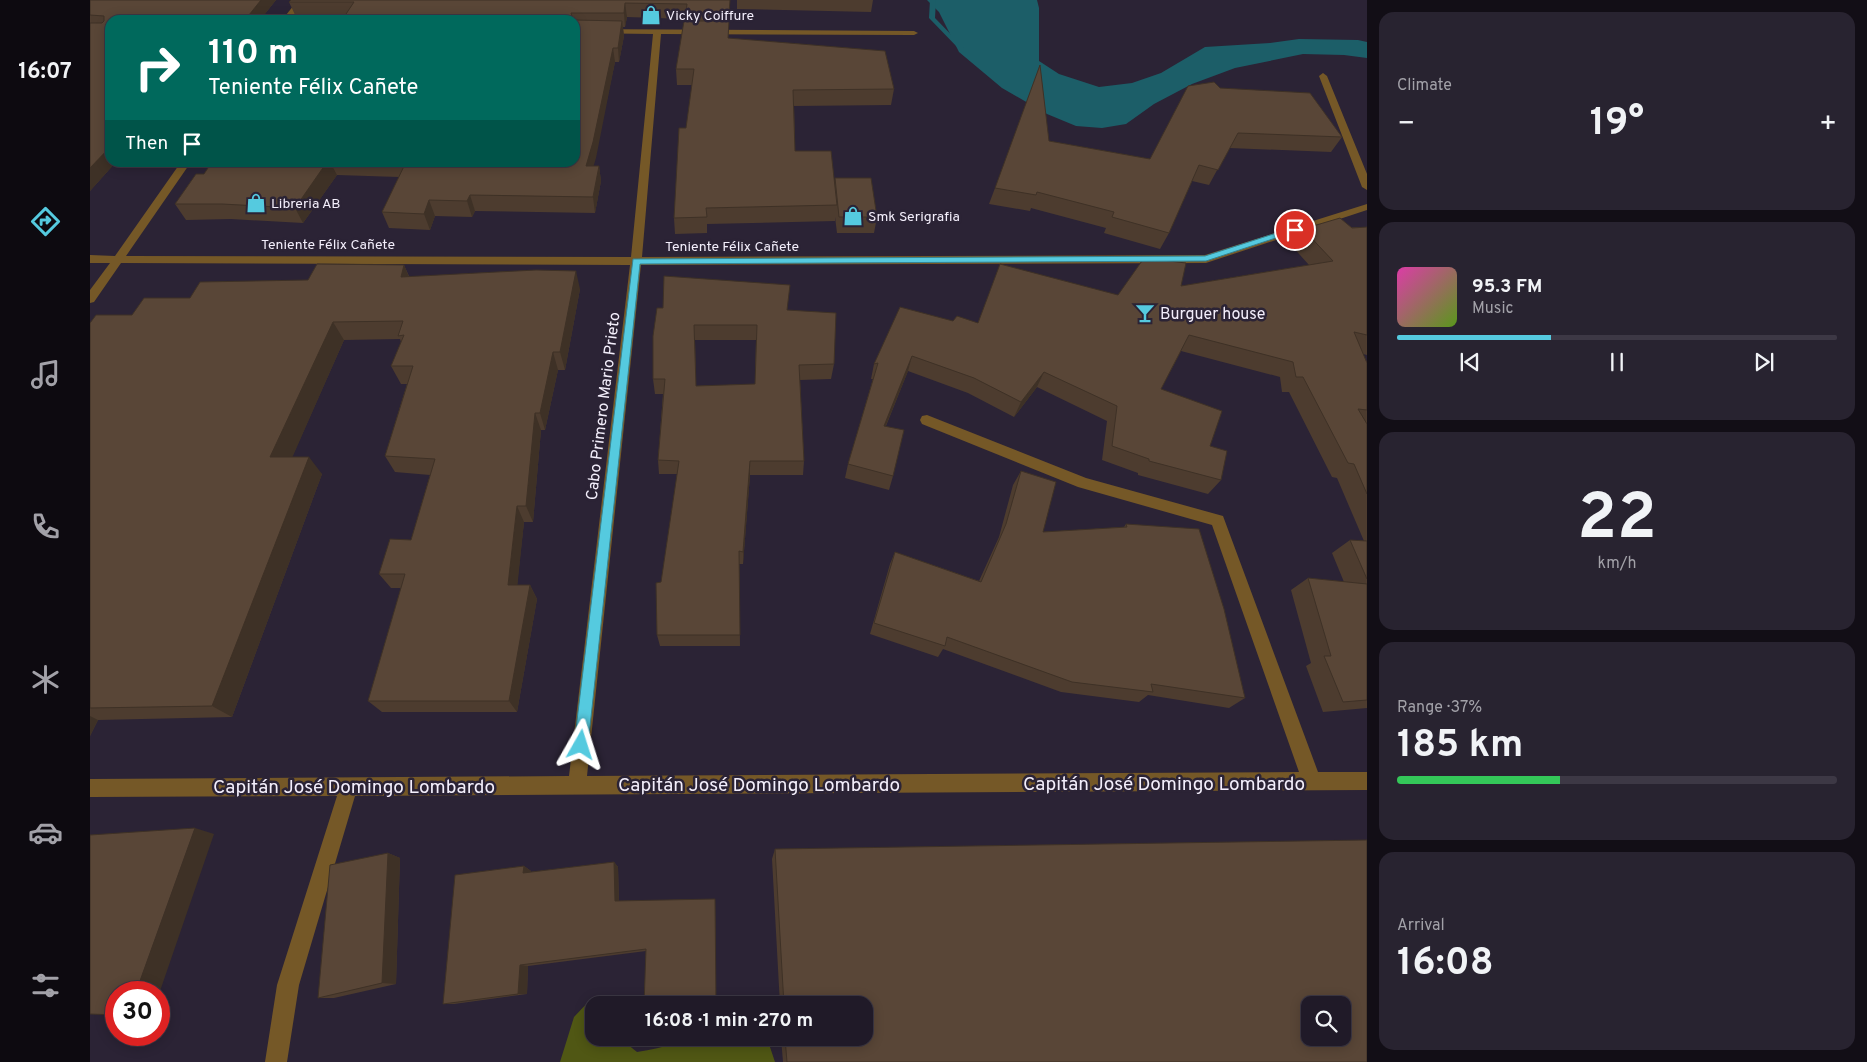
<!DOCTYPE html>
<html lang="en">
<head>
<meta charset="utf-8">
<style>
	body { margin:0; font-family:Overpass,sans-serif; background:#282330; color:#f1f3f6; height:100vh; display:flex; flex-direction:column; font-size:19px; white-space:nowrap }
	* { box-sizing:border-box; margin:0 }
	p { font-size:16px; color:#a2a1a8 }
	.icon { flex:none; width:28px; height:28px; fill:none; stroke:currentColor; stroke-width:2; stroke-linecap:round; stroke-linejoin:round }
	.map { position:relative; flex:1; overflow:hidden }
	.panel { display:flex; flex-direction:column; gap:12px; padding:12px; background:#120e16; width:500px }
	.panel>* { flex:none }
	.hud { position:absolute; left:15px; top:15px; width:475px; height:152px; border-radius:15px; box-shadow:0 2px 12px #0003,0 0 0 1px #3d3845; background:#00695c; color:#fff; overflow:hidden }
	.controls { position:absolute; left:1211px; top:996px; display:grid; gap:10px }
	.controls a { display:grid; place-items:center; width:50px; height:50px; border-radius:10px; background:#201a28; box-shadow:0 2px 12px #0003,0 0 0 1px #3d3845; font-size:25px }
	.speed { position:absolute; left:15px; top:981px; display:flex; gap:10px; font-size:25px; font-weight:700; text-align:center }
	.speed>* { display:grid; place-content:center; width:65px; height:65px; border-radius:50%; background:#201a28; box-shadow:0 2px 12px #0003,0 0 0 1px #3d3845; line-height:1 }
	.speed .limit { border:8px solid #d22; background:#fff; color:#111 }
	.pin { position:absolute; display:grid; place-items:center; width:42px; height:42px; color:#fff; margin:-21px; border:2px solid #fff; border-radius:50%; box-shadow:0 1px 5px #0007 }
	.me { position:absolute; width:55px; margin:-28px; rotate:6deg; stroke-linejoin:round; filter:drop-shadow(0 0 4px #0008) }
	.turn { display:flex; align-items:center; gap:18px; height:105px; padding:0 20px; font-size:22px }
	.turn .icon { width:65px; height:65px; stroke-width:2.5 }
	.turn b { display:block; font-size:35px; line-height:42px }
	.then { display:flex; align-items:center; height:48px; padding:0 20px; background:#0003; gap:10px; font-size:19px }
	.big { font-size:38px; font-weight:700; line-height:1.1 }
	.panel .card { flex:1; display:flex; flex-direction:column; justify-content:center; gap:8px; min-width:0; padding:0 18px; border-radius:15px; background:#282330 }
	.panel .dial { align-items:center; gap:0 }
	.dial b { font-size:65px; line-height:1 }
	.song { display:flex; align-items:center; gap:15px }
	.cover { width:60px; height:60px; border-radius:8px; background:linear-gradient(135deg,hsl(320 70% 55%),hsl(90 70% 35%)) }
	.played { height:5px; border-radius:2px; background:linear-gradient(90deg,#55cadf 35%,#3d3845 35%) }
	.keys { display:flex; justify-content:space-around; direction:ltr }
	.heat { display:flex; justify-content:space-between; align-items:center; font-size:28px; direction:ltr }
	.charge { height:8px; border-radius:4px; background:linear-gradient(90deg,#34c759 37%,#3d3845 0) }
	.trip { position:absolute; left:495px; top:996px; width:288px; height:50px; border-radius:15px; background:#201a28; box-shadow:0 2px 12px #0003,0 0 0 1px #3d3845; font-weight:700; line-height:50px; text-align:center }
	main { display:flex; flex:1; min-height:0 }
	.menu { display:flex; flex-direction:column; width:90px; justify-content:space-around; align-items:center; background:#0d0a10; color:#a2a1a8 }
	.menu .icon { width:35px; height:35px }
	.menu .selected { color:#55cadf }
	.menu b { font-size:22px; color:#f1f3f6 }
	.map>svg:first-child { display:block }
	.forest { fill:#505714 }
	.water { fill:#1c5e68 }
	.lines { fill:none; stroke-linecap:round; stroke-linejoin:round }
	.stream { fill:#1c5e68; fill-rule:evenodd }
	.minor { fill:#755827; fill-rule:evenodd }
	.wall { fill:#4d3c2f; fill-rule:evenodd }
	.shaded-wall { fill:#3e3126 }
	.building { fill:#594637; stroke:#3e3126; fill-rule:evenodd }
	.route { fill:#55cadf; stroke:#378391 }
	.labels { text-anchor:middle; stroke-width:5; stroke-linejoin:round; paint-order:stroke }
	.far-poi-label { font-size:14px; fill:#f3eefb; stroke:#2b2335; text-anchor:start }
	.far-street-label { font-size:14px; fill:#f3eefb; stroke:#2b2335 }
	.poi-label { font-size:16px; fill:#f3eefb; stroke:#2b2335; text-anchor:start }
	.street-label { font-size:16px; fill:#f3eefb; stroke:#2b2335 }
	.near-street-label { font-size:19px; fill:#f3eefb; stroke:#2b2335 }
</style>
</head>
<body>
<main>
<nav class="menu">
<b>16:07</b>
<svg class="icon selected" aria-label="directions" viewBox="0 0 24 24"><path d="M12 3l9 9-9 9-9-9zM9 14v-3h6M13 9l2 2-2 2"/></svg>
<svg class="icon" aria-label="music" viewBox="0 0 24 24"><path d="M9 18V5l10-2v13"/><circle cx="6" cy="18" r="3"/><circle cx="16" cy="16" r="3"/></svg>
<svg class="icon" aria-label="phone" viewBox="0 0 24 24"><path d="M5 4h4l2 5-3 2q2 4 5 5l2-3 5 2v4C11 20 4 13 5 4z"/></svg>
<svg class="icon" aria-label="climate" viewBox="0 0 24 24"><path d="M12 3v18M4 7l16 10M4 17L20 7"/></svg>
<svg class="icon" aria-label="car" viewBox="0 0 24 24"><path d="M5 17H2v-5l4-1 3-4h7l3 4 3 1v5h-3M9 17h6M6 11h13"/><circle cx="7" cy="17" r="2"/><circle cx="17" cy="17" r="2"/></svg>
<svg class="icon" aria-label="filters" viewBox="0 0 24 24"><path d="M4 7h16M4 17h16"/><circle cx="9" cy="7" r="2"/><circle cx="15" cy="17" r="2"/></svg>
</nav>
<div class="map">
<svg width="1277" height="1062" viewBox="0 0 1277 1062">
	<rect width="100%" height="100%" fill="#2b2335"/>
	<path class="forest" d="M515 997 525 1001 527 1005H504V1038H535L537 1044 547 1052C561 1050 573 1047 587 1043 598 1040 609 1043 619 1038H677L685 1062H470L484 1017 501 999Z"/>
	<path class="water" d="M837 0H947L949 8V61L969 74 1009 87 1042 83 1071 73 1115 47 1180 43 1209 39 1268 40 1277 42V58L1254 55 1213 54 1145 68 1102 84 1064 104 1036 124 1012 128 986 126 957 114 912 88 869 52 849 12Z"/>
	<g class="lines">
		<path class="stream" d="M840 0H846L845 18 874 48V50H870L839 18Z"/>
		<path class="minor" d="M208 0H216L200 20H192Z
			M485 29 824 31 828 33 824 35 571 34 552 257 1115 255 1277 204V210L1116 263 551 265 497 776 1209 772 1122 525 988 487 832 424 830 420 832 416 837 415 996 478 1133 516 1228 772H1277V790L265 796 209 985 197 1062H175L187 985 247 796 0 797V779L479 776 540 265 31 263 4 302 0 303V290L20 263H0V255L25 256 91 162H101L36 256 541 257 563 34 485 33Z
			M1233 73 1237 76 1277 174V190L1272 187 1229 76Z"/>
	</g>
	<path class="wall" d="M0 0H186L170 20H20V162H26L0 191Z
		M201 0H640L638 38 804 89 801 105 704 106 705 151 744 180 787 217 784 233H747L745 217V221L617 224V233L585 234 584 218 602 85H587L586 69 596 19 537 17 535 27H533L534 36 529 62H525L503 166H509L511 181 505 213 385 211 382 217 345 216 340 230 299 228 292 212 309 177 247 175 213 223 141 219 96 220 85 204 114 174 122 162H485L254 17H206L199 2Z
		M647 0H783L781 12 647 9Z
		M1130 88 1252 137 1241 152 1139 148 1119 185 1102 181 1079 233 1070 249 1014 233 1016 228 941 208 940 211 899 204 905 188 959 141 1060 159Z
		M1277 227V355L1273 354 1277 363V708L1233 712 1216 666 1221 663 1201 590 1218 578 1254 582 1242 553 1260 540 1274 541 1247 478 1242 477 1199 392H1192L1190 377 1091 351 1071 389 1120 446 1131 480 1118 494 1048 475V473L1012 460 1017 421 947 387 924 417 878 393 818 371 796 426 803 476 799 490 755 478 758 464 783 379H781L784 364 863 321 888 323 1028 295 1091 286 1219 265 1201 245 1213 229Z
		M314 265 319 276 490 289 475 370H468L455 430H451L443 522H434L427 585H440L447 599 427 712H292L278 701 311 588H301L289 574 321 540 340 475 305 472 295 456 317 384H311L301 366 311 342 310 339 254 340 202 457 232 474 142 717 8 720 0 736V323L42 315 100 298Z
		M567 308 698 310 744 364 741 379 710 380 714 461 713 475H660L653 564H649L650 646H570L567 635 587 474H569L568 460 573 394H565L563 379ZM605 340H666L665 384 606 386Z
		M931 471 953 532 1034 527 1036 524 1155 698 1139 708 1058 695 1049 702 971 692 853 649 848 657 780 634 800 564 805 552 889 581 909 537 923 485Z
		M685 849 1277 1062H693L691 1038H774V1005H690L682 859Z
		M298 853 310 858 306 984 244 998H228Z
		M524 862 528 867 529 901 625 899 626 1005H554L556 951 438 966 437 994 364 1004H353L434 866 441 871V872Z"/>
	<path class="shaded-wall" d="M171 0H186L170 20H155Z
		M535 3 537 17 535 27 534 13Z
		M532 21 534 36 529 62 528 48Z
		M523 48 525 62 506 158 499 181 496 166Z
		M20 147V162H26L0 191V168Z
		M237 162H240L247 175 213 223 205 208Z
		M509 166 511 181 505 213 503 197Z
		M380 195 385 211 382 217 377 201Z
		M339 200 345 216 340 230 334 214Z
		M314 265 322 284 311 277Z
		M486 271 490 289 475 370 470 352Z
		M243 322 254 340 195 474 180 457Z
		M463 352 468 370 455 430 450 413Z
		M822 356 818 371 790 440 794 426Z
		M954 372 947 387 924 417 931 402Z
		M445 413 451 430 443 522 436 506Z
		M219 457 232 474 142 717 122 706Z
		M660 461V475L653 564V552Z
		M427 506 434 522 426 599 418 585Z
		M440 585 447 599 427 712 419 701Z
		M0 716 8 720 0 736Z
		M105 828 124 834 69 994V992H46Z
		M298 853 310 858 306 984 292 983Z
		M524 862 528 867 529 905 525 901Z
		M434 866 441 871V877L433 873Z
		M430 965 438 966 437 994H428Z"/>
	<path class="building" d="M0 0H171L155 20H20V147L0 168V23H12L14 21V16L0 15Z
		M201 0H640L639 13H596L597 4 535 3 534 13H481L483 20H252L264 2H199Z
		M485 20 532 21 528 48H523L503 142 496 166H509L503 197 380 195 377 201 339 200 334 214 292 212 316 162H485Z
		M594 21H639L638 38 795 51 804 89 703 90 705 151H741L747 205 616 208 617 217 584 218 589 128H596L604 69H586Z
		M950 65 959 141 1060 159 1098 86 1124 82 1130 88 1220 93 1252 137 1148 133 1128 170 1109 165 1079 233 1022 217 1024 212 947 192 946 195 905 188Z
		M122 162H237L205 208 132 204H85L106 174H114Z
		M745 178H781L787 217H749Z
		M1250 218 1262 228 1277 227V335L1264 332 1277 363V410L1268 409 1277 424V494L1264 464 1258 463 1213 377H1206L1203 362 1099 335 1071 389 1132 411 1120 446 1137 451 1131 480 1059 461V459L1022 446 1027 406 954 372 931 402 884 378 822 356 794 426 814 430 803 476 758 464 788 363 784 364 810 307 863 321 867 316 888 323 910 264 1028 295 1054 258 1096 263 1091 286 1243 261 1213 229Z
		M227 264 314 265 311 277 446 270 486 271 470 352H463L450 413H445L436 506H427L418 585H440L419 701H278L315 574H289L300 539 321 540 345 459 295 456 323 366H301L314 335 308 336 313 321 243 322 180 457H219L122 706 0 708V323L6 315H42L54 298H100L110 282 218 280Z
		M574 276 700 285 697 310 746 313 744 364 709 365 714 461H660L653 552 649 551 650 635H567L566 583 571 582 589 461 568 460 575 379H563V336L567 308H573ZM604 325H667L665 384 606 386Z
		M931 471 966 482 953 532 1037 527 1036 524 1109 529 1134 609 1155 698 1061 684 1063 692 982 682 857 637 855 646 784 623 805 552 891 582 916 524Z
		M1260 540 1277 541V579Z
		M1218 578 1277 584V700L1253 702 1234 656H1241Z
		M105 828 46 992H26V1015L0 1014V835Z
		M1277 840V1062H697L695 1038H774V1005H694L685 849ZM1220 1005H1252V1038H1220Z
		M298 853 292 983 228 998 240 865Z
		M524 862 525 901 625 899 626 1005H554L556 949 430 965 428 994 353 1004 365 875 434 866 433 873Z"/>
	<path class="route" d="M1202 228 1210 230 1116 261 550 264 498 745 496 750 491 752 486 750 484 745 543 259 1115 256Z"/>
	<defs>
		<symbol id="shop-bare" viewBox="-9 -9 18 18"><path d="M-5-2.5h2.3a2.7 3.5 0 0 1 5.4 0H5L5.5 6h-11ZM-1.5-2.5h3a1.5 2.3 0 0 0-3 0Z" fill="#55cadf" stroke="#2b2335" stroke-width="2.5" paint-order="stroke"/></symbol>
		<symbol id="bar-bare" viewBox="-9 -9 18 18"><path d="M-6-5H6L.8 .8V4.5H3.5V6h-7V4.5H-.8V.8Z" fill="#55cadf" stroke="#2b2335" stroke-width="2.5" paint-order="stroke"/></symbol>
	</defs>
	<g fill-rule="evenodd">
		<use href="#shop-bare" x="547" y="1" width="28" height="28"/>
		<use href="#shop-bare" x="152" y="189" width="28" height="28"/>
		<use href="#shop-bare" x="749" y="202" width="28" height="28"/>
		<use href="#bar-bare" x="1041" y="299" width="28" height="28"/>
	</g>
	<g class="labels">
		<g class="far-poi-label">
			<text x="576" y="20">Vicky Coiffure</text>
			<text x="181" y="208">Libreria AB</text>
			<text x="778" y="221">Smk Serigrafia</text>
		</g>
		<g class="far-street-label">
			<text x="238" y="249">Teniente Félix Cañete</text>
			<text x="642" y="251">Teniente Félix Cañete</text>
		</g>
		<g class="poi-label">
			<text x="1070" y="319">Burguer house</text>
		</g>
		<g class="street-label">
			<text transform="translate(512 406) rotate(-83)" y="6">Cabo Primero Mario Prieto</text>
		</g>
		<g class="near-street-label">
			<text x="1074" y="790">Capitán José Domingo Lombardo</text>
			<text x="669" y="791">Capitán José Domingo Lombardo</text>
			<text x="264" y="793">Capitán José Domingo Lombardo</text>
		</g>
	</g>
</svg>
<div class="controls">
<a><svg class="icon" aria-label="search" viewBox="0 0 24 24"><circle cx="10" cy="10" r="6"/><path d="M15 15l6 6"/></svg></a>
</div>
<div class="speed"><div class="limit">30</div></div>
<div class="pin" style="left:1205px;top:230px;background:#d93025"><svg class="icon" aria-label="arrive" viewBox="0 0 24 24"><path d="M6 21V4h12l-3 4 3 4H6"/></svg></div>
<svg class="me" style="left:491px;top:745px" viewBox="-20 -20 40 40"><path d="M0-17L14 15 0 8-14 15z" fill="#55cadf" stroke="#fff" stroke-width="4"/></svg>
<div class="trip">16:08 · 1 min · 270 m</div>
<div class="hud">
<div class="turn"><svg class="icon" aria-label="right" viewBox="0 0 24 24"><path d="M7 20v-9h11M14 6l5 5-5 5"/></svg><div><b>110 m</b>Teniente Félix Cañete</div></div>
<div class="then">Then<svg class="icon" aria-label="arrive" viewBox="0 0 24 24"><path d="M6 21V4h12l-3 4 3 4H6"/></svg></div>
</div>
</div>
<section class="panel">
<div class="card"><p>Climate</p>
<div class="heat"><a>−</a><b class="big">19°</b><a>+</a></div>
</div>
<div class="card">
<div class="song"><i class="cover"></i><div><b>95.3 FM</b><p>Music</p></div></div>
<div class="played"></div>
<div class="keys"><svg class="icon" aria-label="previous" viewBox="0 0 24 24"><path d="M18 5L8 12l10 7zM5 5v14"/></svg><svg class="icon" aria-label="pause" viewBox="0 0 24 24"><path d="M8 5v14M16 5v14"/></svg><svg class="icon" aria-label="next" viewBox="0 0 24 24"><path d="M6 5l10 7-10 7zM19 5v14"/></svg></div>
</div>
<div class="card dial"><b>22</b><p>km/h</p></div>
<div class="card"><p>Range · 37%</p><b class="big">185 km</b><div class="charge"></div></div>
<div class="card"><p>Arrival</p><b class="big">16:08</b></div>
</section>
</main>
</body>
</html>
